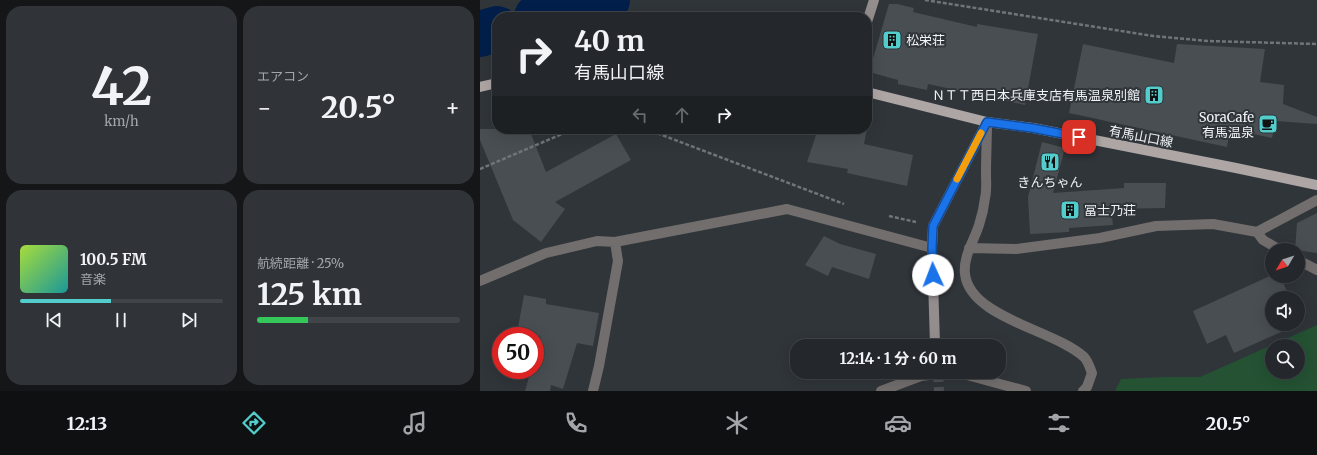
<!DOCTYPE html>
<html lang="ja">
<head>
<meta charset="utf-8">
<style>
	body { margin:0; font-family:Merriweather,"Noto Sans JP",serif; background:#303438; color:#f1f3f6; height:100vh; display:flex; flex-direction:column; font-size:15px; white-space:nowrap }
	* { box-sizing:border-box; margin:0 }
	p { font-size:13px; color:#a3a6a9 }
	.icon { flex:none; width:22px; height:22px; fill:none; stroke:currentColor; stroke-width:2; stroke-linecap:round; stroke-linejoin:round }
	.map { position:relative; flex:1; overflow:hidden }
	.side { display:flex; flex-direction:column; gap:6px; padding:6px; background:#141618; width:480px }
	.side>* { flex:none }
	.guide { position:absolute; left:12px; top:12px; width:380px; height:122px; border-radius:16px; box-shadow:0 4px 16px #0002,0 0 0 1px #414448; background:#24282c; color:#f1f3f6; overflow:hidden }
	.needle { width:26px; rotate:231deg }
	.controls { position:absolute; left:785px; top:243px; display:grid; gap:8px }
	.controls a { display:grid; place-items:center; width:40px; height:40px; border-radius:50%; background:#24282c; box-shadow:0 4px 16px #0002,0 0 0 1px #414448; font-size:20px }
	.speed { position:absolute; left:12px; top:327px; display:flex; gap:8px; font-size:20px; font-weight:700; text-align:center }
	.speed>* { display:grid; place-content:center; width:52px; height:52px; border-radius:50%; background:#24282c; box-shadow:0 4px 16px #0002,0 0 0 1px #414448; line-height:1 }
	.speed .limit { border:6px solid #d22; background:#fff; color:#111 }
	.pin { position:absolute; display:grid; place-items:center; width:34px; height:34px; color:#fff; margin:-17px; border-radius:8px; box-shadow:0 2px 6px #0006 }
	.me { position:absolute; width:44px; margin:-22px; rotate:358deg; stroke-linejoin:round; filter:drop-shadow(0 0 3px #0008) }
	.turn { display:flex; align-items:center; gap:14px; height:84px; padding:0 16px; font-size:18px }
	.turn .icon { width:52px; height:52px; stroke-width:2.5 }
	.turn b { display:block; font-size:28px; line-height:34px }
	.lanes { display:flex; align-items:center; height:38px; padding:0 16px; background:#0003; justify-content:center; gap:20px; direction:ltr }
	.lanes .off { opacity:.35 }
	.big { font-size:30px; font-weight:700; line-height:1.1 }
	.side .widget { flex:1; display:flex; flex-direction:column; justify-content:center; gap:6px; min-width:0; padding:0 14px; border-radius:16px; background:#303438 }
	.side .dial { align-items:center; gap:0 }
	.dial b { font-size:52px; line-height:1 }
	.song { display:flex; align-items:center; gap:12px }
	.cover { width:48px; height:48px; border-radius:6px; background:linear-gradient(135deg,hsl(80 70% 55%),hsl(180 70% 35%)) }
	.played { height:4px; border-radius:2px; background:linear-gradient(90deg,#53cdcb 45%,#414448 45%) }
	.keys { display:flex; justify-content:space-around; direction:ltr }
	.heat { display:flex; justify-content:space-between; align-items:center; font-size:22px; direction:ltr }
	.charge { height:6px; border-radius:3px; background:linear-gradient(90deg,#34c759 25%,#414448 0) }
	.side .tiles { flex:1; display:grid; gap:6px; grid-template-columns:repeat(2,1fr) }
	.trip { position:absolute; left:310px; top:339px; width:216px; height:40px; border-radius:16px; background:#24282c; box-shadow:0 4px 16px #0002,0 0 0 1px #414448; font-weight:700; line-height:40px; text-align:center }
	.tabs { display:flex; height:64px; justify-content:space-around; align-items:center; background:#0e1012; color:#a3a6a9 }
	.tabs .icon { width:28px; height:28px }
	.tabs .current { color:#53cdcb }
	.tabs b { font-size:18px; color:#f1f3f6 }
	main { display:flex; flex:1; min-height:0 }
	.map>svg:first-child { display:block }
	.green { fill:#245233; fill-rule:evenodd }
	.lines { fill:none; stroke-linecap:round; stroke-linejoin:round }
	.river { stroke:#001f4a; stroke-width:46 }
	.building { fill:#494e53 }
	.secondary-tunnel { stroke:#4d5156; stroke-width:10; stroke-dasharray:10 5; stroke-linecap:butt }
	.path { stroke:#71757a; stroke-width:2.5; stroke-dasharray:4 2; stroke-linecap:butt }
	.street { stroke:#726e6d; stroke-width:10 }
	.secondary { stroke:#948d8d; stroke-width:10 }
	.primary { stroke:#aea6a5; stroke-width:10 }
	.route-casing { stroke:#114b97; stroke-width:10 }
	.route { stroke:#1a73e8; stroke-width:7 }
	.slow { stroke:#f59e0b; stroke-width:7 }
	.labels { text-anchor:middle; stroke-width:4; stroke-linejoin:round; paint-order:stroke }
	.poi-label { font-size:13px; fill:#eff2f6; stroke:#30353a; text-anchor:start }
	.street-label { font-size:13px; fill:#eff2f6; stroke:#30353a }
</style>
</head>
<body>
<main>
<section class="side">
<div class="tiles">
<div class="widget dial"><b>42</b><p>km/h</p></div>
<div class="widget"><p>エアコン</p>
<div class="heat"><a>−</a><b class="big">20.5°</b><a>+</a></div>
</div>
<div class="widget">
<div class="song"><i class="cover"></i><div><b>100.5 FM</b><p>音楽</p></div></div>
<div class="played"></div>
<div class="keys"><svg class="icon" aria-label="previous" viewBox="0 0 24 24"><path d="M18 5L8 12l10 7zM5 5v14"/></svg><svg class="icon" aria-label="pause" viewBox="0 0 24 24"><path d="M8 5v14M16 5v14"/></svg><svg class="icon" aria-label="next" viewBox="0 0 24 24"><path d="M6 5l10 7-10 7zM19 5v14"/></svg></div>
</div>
<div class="widget"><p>航続距離 · 25%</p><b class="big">125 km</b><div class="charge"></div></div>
</div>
</section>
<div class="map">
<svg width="837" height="391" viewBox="0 0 837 391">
	<rect width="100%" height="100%" fill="#30353a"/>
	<path class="green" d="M837 325V391H635L641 379 683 377H720ZM792 346H818V372H792Z"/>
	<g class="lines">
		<path class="river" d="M57 17 106 3 127 0
			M0 34 17 29"/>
	</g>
	<path class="building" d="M409 4H417L434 8 433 12 497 27V24L558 34 545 105 448 84 447 90 418 84V80L389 72Z
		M603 44 694 63 697 44 785 49 780 82 804 85 803 104 837 117V124L796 121 792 138 750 129 747 147 589 113Z
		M0 129H49L66 172 136 134 151 160 75 202 85 209 61 242 33 220 0 140Z
		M338 129H387L384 144 433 155 427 186 367 173 368 169 327 162Z
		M562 142 585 148 573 193 644 188V183H686L685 208 631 209 633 225 589 228V232L550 234 548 197Z
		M837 213V253L815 250 817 223Z
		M344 236 360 244 396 254 389 279 352 267 348 276 325 265Z
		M792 275V276H800L810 298H792V324H818V317L821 323 754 353 746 335 727 344 713 311Z
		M44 295 66 299V304L119 313 113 346 97 343 83 389 71 385 70 391H45L51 370H55V357L61 337 37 333Z"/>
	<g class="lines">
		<path class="secondary-tunnel" d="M458 372 459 391"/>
		<path class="path" d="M445 0 673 36 728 41 837 44
			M166 129 364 204
			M0 169 89 131 102 129
			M409 216 436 222"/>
		<path class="street" d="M507 122C507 139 506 156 506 174 506 182 507 190 505 198 504 207 502 216 499 225 494 241 483 256 485 274 490 318 575 330 604 357 608 361 610 368 612 373L607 387 603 391
			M777 232 837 200
			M489 248 536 249 620 238 676 226 733 224 777 232 783 240 800 250
			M818 260 837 270
			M0 281 66 253 117 241 135 242 307 209 452 248
			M476 372 546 391
			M113 391 119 366 138 261 135 242
			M401 391 441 376 473 372"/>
		<path class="secondary" d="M387 22 394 0
			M455 344 452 248 453 226 507 122"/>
		<path class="primary" d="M0 87 17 83
			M387 92 507 122 553 128 756 168 837 185"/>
	</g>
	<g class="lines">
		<defs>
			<path id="route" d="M453 275 452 248 453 226 507 122 552 128 599 137"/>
		</defs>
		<use href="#route" class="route-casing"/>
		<use href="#route" class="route"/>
		<path class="slow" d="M477 179 501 133"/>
	</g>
	<defs>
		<symbol id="building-square" viewBox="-11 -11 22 22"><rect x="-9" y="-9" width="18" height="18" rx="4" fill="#53cdcb" stroke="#30353a"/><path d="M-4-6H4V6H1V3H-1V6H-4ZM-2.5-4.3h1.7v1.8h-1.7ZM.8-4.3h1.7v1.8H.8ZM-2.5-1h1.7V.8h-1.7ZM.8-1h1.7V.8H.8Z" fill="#111"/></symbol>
		<symbol id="cafe-square" viewBox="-11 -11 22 22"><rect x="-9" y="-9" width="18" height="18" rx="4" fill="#53cdcb" stroke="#30353a"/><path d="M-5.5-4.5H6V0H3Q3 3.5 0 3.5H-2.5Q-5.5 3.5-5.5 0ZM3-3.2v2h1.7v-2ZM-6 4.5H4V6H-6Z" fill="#111"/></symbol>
		<symbol id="restaurant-square" viewBox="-11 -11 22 22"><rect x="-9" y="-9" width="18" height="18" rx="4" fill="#53cdcb" stroke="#30353a"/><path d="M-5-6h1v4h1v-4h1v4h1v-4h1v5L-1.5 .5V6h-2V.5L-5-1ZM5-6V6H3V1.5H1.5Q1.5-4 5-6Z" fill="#111"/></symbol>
	</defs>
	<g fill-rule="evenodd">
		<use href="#building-square" x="401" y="29" width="22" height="22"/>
		<use href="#building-square" x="663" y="84" width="22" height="22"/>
		<use href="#cafe-square" x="777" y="113" width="22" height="22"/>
		<use href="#restaurant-square" x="559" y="151" width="22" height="22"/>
		<use href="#building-square" x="579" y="199" width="22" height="22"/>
	</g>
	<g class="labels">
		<g class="poi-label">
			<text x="426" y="45">松栄荘</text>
			<text x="660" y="100" text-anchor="end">ＮＴＴ西日本兵庫支店有馬温泉別館</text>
			<text x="774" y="122" text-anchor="end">SoraCafe<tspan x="774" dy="15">有馬温泉</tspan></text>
			<text x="570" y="187" text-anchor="middle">きんちゃん</text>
			<text x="604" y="215">冨士乃荘</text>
		</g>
		<g class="street-label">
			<text transform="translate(661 136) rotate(11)" y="5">有馬山口線</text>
		</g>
	</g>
</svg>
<div class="controls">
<a><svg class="needle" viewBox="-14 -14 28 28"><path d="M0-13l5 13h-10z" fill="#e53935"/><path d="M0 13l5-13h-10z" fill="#a3a6a9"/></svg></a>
<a><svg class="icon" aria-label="sound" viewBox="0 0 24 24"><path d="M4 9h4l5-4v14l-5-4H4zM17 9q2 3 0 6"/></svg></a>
<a><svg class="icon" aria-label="search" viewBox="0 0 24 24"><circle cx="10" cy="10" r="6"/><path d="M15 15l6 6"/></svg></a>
</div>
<div class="speed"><div class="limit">50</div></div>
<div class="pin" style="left:599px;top:137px;background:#d93025"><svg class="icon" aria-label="arrive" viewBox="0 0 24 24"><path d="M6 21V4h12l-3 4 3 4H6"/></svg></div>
<svg class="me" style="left:453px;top:275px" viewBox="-20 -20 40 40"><circle r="19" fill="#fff"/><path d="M0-13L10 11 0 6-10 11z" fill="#1a73e8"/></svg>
<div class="trip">12:14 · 1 分 · 60 m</div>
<div class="guide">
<div class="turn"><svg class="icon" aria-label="right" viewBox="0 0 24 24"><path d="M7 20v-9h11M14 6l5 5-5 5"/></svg><div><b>40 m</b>有馬山口線</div></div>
<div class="lanes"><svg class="icon off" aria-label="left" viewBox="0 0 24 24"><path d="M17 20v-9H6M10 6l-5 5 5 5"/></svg><svg class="icon off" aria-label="ahead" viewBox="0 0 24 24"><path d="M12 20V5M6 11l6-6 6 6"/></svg><svg class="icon" aria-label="right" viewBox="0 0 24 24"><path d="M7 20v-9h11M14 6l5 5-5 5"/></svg></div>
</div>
</div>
</main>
<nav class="tabs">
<b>12:13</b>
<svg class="icon current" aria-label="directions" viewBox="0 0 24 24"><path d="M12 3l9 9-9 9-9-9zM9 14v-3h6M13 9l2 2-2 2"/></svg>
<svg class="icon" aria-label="music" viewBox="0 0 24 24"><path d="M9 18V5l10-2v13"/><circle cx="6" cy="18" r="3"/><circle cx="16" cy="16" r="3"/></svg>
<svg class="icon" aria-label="phone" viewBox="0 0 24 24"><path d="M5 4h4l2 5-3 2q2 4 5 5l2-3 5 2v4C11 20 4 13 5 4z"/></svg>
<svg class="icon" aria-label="climate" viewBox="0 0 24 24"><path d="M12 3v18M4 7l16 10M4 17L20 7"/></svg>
<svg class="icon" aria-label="car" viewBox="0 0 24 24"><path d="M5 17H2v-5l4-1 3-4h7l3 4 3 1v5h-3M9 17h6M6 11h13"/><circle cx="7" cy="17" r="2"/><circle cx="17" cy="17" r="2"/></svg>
<svg class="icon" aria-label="filters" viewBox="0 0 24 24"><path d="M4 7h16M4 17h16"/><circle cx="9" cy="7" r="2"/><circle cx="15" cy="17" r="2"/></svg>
<b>20.5°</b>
</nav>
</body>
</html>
